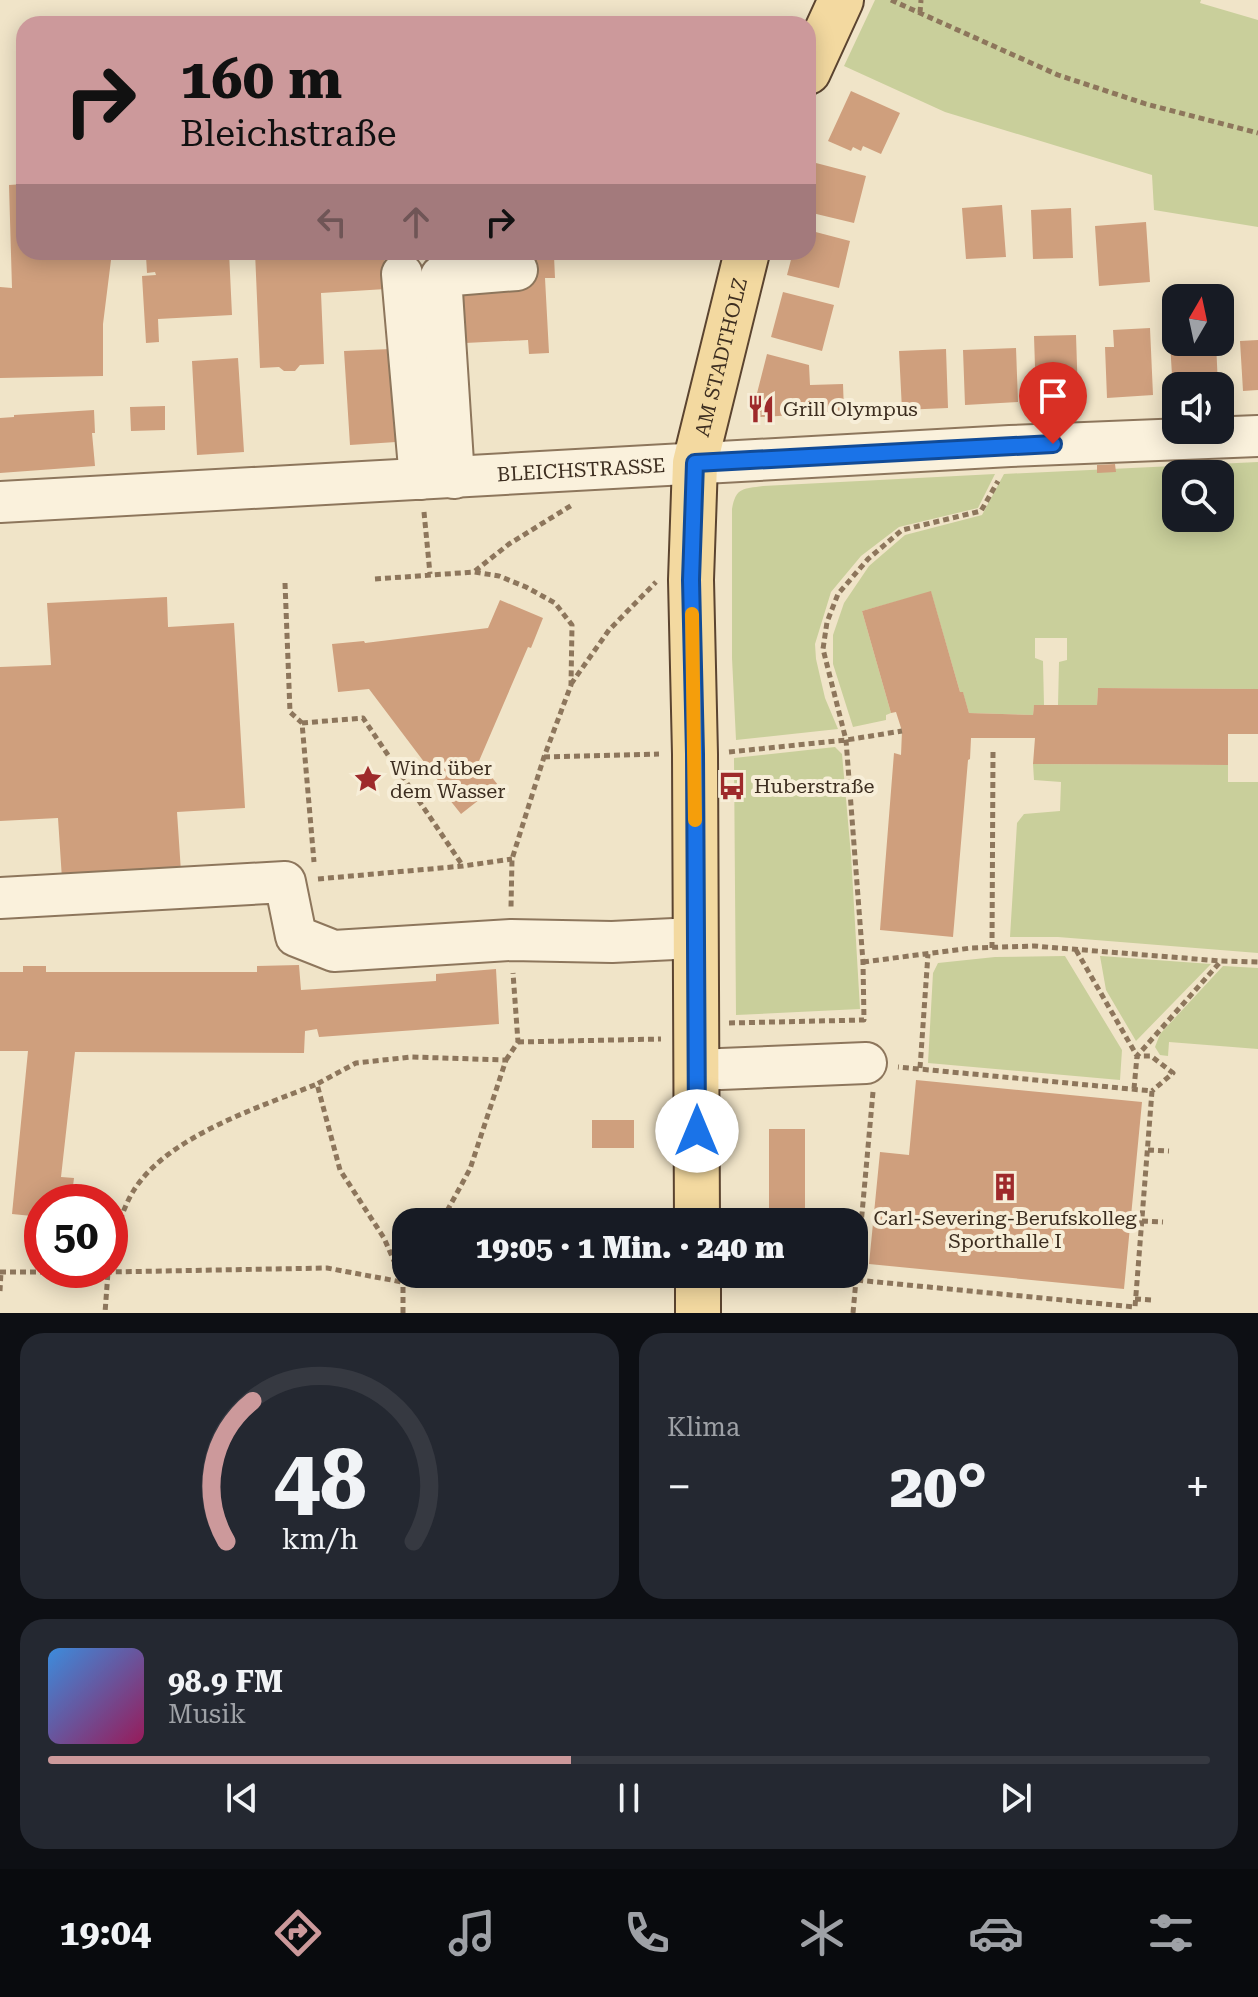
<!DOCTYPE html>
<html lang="de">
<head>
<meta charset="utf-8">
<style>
	body { margin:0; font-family:"Roboto Serif",serif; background:#242831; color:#f1f3f6; height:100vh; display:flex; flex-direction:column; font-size:30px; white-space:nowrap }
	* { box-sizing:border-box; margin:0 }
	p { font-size:26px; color:#9ea1a6 }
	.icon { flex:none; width:44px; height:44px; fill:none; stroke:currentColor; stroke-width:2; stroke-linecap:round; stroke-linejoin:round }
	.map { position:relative; height:1313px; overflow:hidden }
	.side { display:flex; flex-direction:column; gap:20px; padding:20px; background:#0d0f14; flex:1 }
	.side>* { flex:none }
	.top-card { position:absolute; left:16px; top:16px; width:800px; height:244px; border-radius:24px; box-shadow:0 4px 20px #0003; background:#cc999b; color:#111; overflow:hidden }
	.needle { width:52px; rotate:9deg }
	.buttons { position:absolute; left:1162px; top:284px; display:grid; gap:16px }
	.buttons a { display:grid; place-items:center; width:72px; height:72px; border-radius:16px; background:#171b24; box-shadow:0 4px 20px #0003; font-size:40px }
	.speed { position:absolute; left:24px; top:1184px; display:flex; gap:16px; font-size:40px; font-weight:700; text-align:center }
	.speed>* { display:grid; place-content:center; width:104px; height:104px; border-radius:50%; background:#171b24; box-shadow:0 4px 20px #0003; line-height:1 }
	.speed .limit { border:12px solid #d22; background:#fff; color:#111 }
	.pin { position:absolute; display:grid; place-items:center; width:68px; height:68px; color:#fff; margin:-82px -34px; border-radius:50% 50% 50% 0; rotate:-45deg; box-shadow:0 0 8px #0007 }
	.pin .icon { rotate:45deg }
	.me { position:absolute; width:88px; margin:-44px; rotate:0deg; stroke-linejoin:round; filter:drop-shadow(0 0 6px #0008) }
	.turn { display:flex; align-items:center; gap:28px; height:168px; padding:0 32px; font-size:36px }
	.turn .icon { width:104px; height:104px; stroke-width:2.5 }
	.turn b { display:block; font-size:56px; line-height:68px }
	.lanes { display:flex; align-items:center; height:76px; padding:0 32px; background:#0003; justify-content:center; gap:40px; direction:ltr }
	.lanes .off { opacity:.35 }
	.big { font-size:60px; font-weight:800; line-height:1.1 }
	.side .card { flex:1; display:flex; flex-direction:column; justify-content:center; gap:12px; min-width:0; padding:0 28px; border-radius:24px; background:#242831 }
	.side .dial { align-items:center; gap:0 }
	.dial svg { height:208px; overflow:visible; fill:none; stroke:#363941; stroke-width:7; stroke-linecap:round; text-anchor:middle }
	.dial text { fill:#f1f3f6; stroke:none }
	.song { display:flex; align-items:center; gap:24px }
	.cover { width:96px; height:96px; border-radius:12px; background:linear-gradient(135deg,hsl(210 70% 55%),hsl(330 70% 35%)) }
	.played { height:8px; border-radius:4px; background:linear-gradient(90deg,#cc999b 45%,#363941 45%) }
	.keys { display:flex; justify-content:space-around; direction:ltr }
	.heat { display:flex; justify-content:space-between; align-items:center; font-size:44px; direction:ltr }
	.side .tiles { flex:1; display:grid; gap:20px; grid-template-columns:1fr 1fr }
	.card:last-child { grid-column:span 2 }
	.trip { position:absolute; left:392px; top:1208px; width:476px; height:80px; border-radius:24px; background:#171b24; box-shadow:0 4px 20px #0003; font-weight:800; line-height:80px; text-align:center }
	.dock { display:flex; height:128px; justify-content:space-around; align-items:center; background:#090b0e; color:#9ea1a6 }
	.dock .icon { width:56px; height:56px }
	.dock .on { color:#cc999b }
	.dock b { font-size:36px; color:#f1f3f6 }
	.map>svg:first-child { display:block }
	.green { fill:#c9cf9b; fill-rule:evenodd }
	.building { fill:#cf9f7d }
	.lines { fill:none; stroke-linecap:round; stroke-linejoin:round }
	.minor-casing { stroke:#8d765c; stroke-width:44 }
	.major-casing { stroke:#5b4430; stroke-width:48 }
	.path { stroke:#8d765c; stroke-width:5; stroke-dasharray:6 4; stroke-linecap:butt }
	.minor { stroke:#faf1dc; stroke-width:40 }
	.major { stroke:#f3d9a0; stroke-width:44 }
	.route-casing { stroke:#114b97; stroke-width:20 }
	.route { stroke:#1a73e8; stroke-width:14 }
	.slow { stroke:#f59e0b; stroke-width:14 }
	.labels { text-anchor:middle; stroke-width:8; stroke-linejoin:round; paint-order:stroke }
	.street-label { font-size:20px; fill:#3d2e20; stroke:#f7eed8 }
	.poi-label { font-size:20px; fill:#3d2e20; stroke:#f7eed8; text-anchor:start }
</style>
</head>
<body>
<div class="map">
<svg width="1258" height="1313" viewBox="0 0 1258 1313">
	<rect width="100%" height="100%" fill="#f0e4c8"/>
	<path class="green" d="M875 0H1201L1200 3 1258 20V227L1154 210 1152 175 945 112 844 66Z
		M1258 462V689L1098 688 1097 705H1058L1059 662 1067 660V638H1035V658L1043 661 1044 705 1034 706 1033 715 969 713 963 693 960 692 931 592 862 611 891 713 886 715V720L853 727 833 664V635L844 603 869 566 905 535 982 515 1004 474ZM1176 474H1220V518H1176Z
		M995 474 978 508 899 527 861 556 831 592 815 644 816 659 825 698 838 729 736 740 732 658V509C736 487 743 489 763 486Z
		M835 747 842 754 851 855 860 1009 736 1015 734 758Z
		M1033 764 1228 765V782H1258V953L1058 937H1010L1017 823 1024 814 1060 811 1061 782 1034 780Z
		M1065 956 1122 1050 1120 1080 928 1063 933 973 938 963 995 957Z
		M1100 956H1101L1211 964 1136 1041 1106 990Z
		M1223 966 1258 968V1049L1169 1042 1168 1056 1160 1055 1155 1047 1160 1034Z"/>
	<path class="building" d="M851 91 900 113 881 154 863 146 861 151 853 147 851 151 828 141Z
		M816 163 866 176 854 223 808 212V196Z
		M24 184V252H112L103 324V376L0 378V287L12 288 9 185Z
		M1002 205 1006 257 966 259 962 208Z
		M1071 208 1073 258 1033 259 1031 210Z
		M1146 222 1150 282 1099 286 1095 226Z
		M808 230 850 241 839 288 787 275 793 252H808Z
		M203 252H229L232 315 158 319 159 342 146 343 142 276 156 275 155 272 147 273 146 256Z
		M255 252H384L386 289 321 293 324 364 300 365 295 371H284L279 367 260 368Z
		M554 256 555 278H545L549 353 529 354 528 340 465 343 457 301H463V289L516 257Z
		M783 292 834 305 822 351 771 337Z
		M1150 328 1153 395 1107 398 1105 347H1114L1113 330Z
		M1076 335 1078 397 1036 398 1034 336Z
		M1258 340V390L1243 391 1240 341Z
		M1170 342H1216L1218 386H1176V391L1173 392Z
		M1016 348 1018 402 965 405 963 350Z
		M391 349 396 442 350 445 344 351Z
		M946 349 948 408 902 410 899 351Z
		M767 354 809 365 810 385 843 384 844 412 760 417 753 409Z
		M238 358 244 452 197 455 192 361Z
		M165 406V430L131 431 130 407Z
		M94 410 95 433H92L95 466 0 473V418L14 417V415Z
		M1115 464 1116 472 1097 473V465Z
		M931 591 960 692H963L969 713 1033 715 1034 705H1097L1098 688 1258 689V734H1228V765L1033 764 1035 738H971L970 759 968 760 953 937 880 930 894 753 901 755 902 731 896 712 891 713 862 611Z
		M167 597 168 627 234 623 245 808 177 812 181 872 62 879 58 818 0 821V667L51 665 47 603Z
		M500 600 543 618 531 648 528 647 479 761 498 785 461 814 441 789 443 787 369 689 338 692 332 644 364 641 365 643 488 628Z
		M299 965 301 990 436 981V974L496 969 499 1024 319 1037 317 1029 305 1031 304 1053 75 1052 61 1177 74 1178 71 1202H42V1217L12 1214 28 1051H0V972H23V966H46V972H257V966Z
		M916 1080 1142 1102 1124 1289 869 1264 880 1152 909 1155Z
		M592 1120H634V1148H592Z
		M769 1129H805V1222H769Z"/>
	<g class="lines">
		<defs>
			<g id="minor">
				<path d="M402 274 420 479"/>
				<path d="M454 478 441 276 517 270"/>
				<path id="s1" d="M0 502 1010 446 1258 436"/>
				<path d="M0 898 285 882 296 936 334 951 511 940 612 942 695 938"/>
				<path d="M696 1070 866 1063"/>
			</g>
			<g id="major">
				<path d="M808 72 841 0"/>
				<path id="s2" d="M697 1222 695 754 691 580 695 463 747 252"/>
				<path d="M698 1313V1274"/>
			</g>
		</defs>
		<use href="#minor" class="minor-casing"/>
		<use href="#major" class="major-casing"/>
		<path class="path" d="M891 0 1058 75 1146 104 1258 133
			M920 13 921 0
			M424 512 430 574
			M475 571 509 544 572 505
			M375 579 474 572 499 576 526 587 555 603 572 625 571 685 544 757 512 859 511 907
			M285 583 290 712 302 723 314 862
			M571 684 609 630 656 582
			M302 723 363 718 463 866
			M729 752 846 740 902 731
			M544 757 659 754
			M318 879 463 866 512 859
			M992 948 993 752
			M1076 950 1137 1056 1221 961
			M863 962 971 948 1034 946 1221 961 1258 962
			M729 1023 864 1020 863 962 846 740 823 649 827 622 838 594 868 559 902 530 981 511 998 481
			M518 1042 661 1039
			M506 1060 518 1042 513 973
			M920 1068 928 954
			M1134 1089 1137 1056H1151L1173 1073 1152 1091
			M873 1092 856 1280 1135 1307 1152 1091 898 1067
			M1148 1150 1169 1151
			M1142 1221 1163 1222
			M110 1259C113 1239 123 1207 134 1190 168 1136 260 1107 317 1084
			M109 1270 108 1272 327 1268 402 1282
			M0 1272H108L105 1313
			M403 1282 411 1274
			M0 1291 1 1272
			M1135 1299 1152 1300
			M403 1313V1282L384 1238 340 1170 317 1084 356 1063 411 1057 506 1060 470 1169 441 1222
			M853 1313 856 1280"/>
		<use href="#minor" class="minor"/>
		<use href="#major" class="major"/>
	</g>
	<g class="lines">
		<defs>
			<path id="route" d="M697 1131 695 754 691 580 695 463 1053 444"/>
		</defs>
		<use href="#route" class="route-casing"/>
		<use href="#route" class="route"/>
		<path class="slow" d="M692 614 695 820"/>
	</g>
	<defs>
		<symbol id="restaurant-bare" viewBox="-9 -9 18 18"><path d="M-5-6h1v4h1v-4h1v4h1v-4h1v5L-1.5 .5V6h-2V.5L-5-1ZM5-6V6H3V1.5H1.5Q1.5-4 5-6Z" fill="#9e2a2b" stroke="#f7eed8" stroke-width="2.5" paint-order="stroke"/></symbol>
		<symbol id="sight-bare" viewBox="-9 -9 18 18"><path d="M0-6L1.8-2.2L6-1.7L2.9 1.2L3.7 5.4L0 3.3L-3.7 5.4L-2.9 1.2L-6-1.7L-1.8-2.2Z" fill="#9e2a2b" stroke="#f7eed8" stroke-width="2.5" paint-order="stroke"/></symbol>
		<symbol id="bus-bare" viewBox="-9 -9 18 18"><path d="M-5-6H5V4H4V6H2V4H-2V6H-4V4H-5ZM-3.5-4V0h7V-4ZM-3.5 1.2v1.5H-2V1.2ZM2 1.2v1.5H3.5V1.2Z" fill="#9e2a2b" stroke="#f7eed8" stroke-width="2.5" paint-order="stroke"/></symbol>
		<symbol id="building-bare" viewBox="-9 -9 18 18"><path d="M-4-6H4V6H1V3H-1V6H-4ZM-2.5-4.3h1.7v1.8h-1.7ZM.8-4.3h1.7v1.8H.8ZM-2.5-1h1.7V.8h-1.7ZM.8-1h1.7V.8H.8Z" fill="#9e2a2b" stroke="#f7eed8" stroke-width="2.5" paint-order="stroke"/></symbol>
	</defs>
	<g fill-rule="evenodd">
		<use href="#restaurant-bare" x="741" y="389" width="40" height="40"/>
		<use href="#sight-bare" x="348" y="759" width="40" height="40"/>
		<use href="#bus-bare" x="712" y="766" width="40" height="40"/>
		<use href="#building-bare" x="985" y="1167" width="40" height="40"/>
	</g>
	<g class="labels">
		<g class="street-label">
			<text dy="7" stroke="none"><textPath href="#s2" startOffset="868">AM STADTHOLZ</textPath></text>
			<text dy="7" stroke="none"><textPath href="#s1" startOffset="582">BLEICHSTRASSE</textPath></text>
		</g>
		<g class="poi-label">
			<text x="783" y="416">Grill Olympus</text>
			<text x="390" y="775">Wind über<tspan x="390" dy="23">dem Wasser</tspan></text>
			<text x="754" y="793">Huberstraße</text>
			<text x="1005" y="1225" text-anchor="middle">Carl-Severing-Berufskolleg<tspan x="1005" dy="23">Sporthalle I</tspan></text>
		</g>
	</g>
</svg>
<div class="buttons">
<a><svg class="needle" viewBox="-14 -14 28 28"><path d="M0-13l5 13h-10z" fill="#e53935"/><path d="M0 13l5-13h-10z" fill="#9ea1a6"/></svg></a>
<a><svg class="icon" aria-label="sound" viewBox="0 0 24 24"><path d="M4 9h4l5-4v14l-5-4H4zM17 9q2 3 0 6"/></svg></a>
<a><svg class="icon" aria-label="search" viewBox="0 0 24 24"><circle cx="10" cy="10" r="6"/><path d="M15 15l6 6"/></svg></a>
</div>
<div class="speed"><div class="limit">50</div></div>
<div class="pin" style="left:1053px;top:444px;background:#d93025"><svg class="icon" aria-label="arrive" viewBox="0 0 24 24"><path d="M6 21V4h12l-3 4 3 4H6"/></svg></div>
<svg class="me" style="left:697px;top:1131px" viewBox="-20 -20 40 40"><circle r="19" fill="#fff"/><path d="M0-13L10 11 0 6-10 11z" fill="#1a73e8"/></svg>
<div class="trip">19:05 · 1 Min. · 240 m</div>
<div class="top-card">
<div class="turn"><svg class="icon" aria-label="right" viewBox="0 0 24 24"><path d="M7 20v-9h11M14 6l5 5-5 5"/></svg><div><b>160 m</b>Bleichstraße</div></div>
<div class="lanes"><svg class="icon off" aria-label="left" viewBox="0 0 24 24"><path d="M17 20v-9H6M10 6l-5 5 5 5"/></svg><svg class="icon off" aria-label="ahead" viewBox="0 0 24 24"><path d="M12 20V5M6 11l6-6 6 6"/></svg><svg class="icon" aria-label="right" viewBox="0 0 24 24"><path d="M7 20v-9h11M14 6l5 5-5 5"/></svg></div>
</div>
</div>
<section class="side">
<div class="tiles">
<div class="card dial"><svg viewBox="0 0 100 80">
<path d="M14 69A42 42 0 1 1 86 69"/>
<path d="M14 69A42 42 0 0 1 24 15" stroke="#cc999b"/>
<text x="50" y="56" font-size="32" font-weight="700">48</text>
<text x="50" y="72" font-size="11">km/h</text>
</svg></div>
<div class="card"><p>Klima</p>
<div class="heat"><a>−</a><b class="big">20°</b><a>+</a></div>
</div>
<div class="card">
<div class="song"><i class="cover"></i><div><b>98.9 FM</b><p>Musik</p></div></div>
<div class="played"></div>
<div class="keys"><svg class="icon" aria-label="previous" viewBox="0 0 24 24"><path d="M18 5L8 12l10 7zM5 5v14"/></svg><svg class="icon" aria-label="pause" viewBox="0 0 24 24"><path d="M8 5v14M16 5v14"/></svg><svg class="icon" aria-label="next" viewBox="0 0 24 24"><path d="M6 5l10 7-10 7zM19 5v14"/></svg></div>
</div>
</div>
</section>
<nav class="dock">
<b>19:04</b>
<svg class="icon on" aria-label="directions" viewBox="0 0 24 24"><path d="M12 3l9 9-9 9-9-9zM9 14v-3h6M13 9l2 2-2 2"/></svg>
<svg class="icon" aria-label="music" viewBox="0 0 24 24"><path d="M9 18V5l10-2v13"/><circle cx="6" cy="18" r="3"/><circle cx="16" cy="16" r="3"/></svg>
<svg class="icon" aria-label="phone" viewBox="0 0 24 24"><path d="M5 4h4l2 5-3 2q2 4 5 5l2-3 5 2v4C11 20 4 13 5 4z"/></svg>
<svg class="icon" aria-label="climate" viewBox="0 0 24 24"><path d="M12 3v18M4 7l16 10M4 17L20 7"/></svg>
<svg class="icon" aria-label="car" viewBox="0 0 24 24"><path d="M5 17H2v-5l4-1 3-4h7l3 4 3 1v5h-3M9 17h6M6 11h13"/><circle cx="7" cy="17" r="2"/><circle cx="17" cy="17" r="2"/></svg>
<svg class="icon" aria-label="filters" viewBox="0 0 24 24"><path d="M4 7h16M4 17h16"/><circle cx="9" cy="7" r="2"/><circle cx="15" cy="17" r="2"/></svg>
</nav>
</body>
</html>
